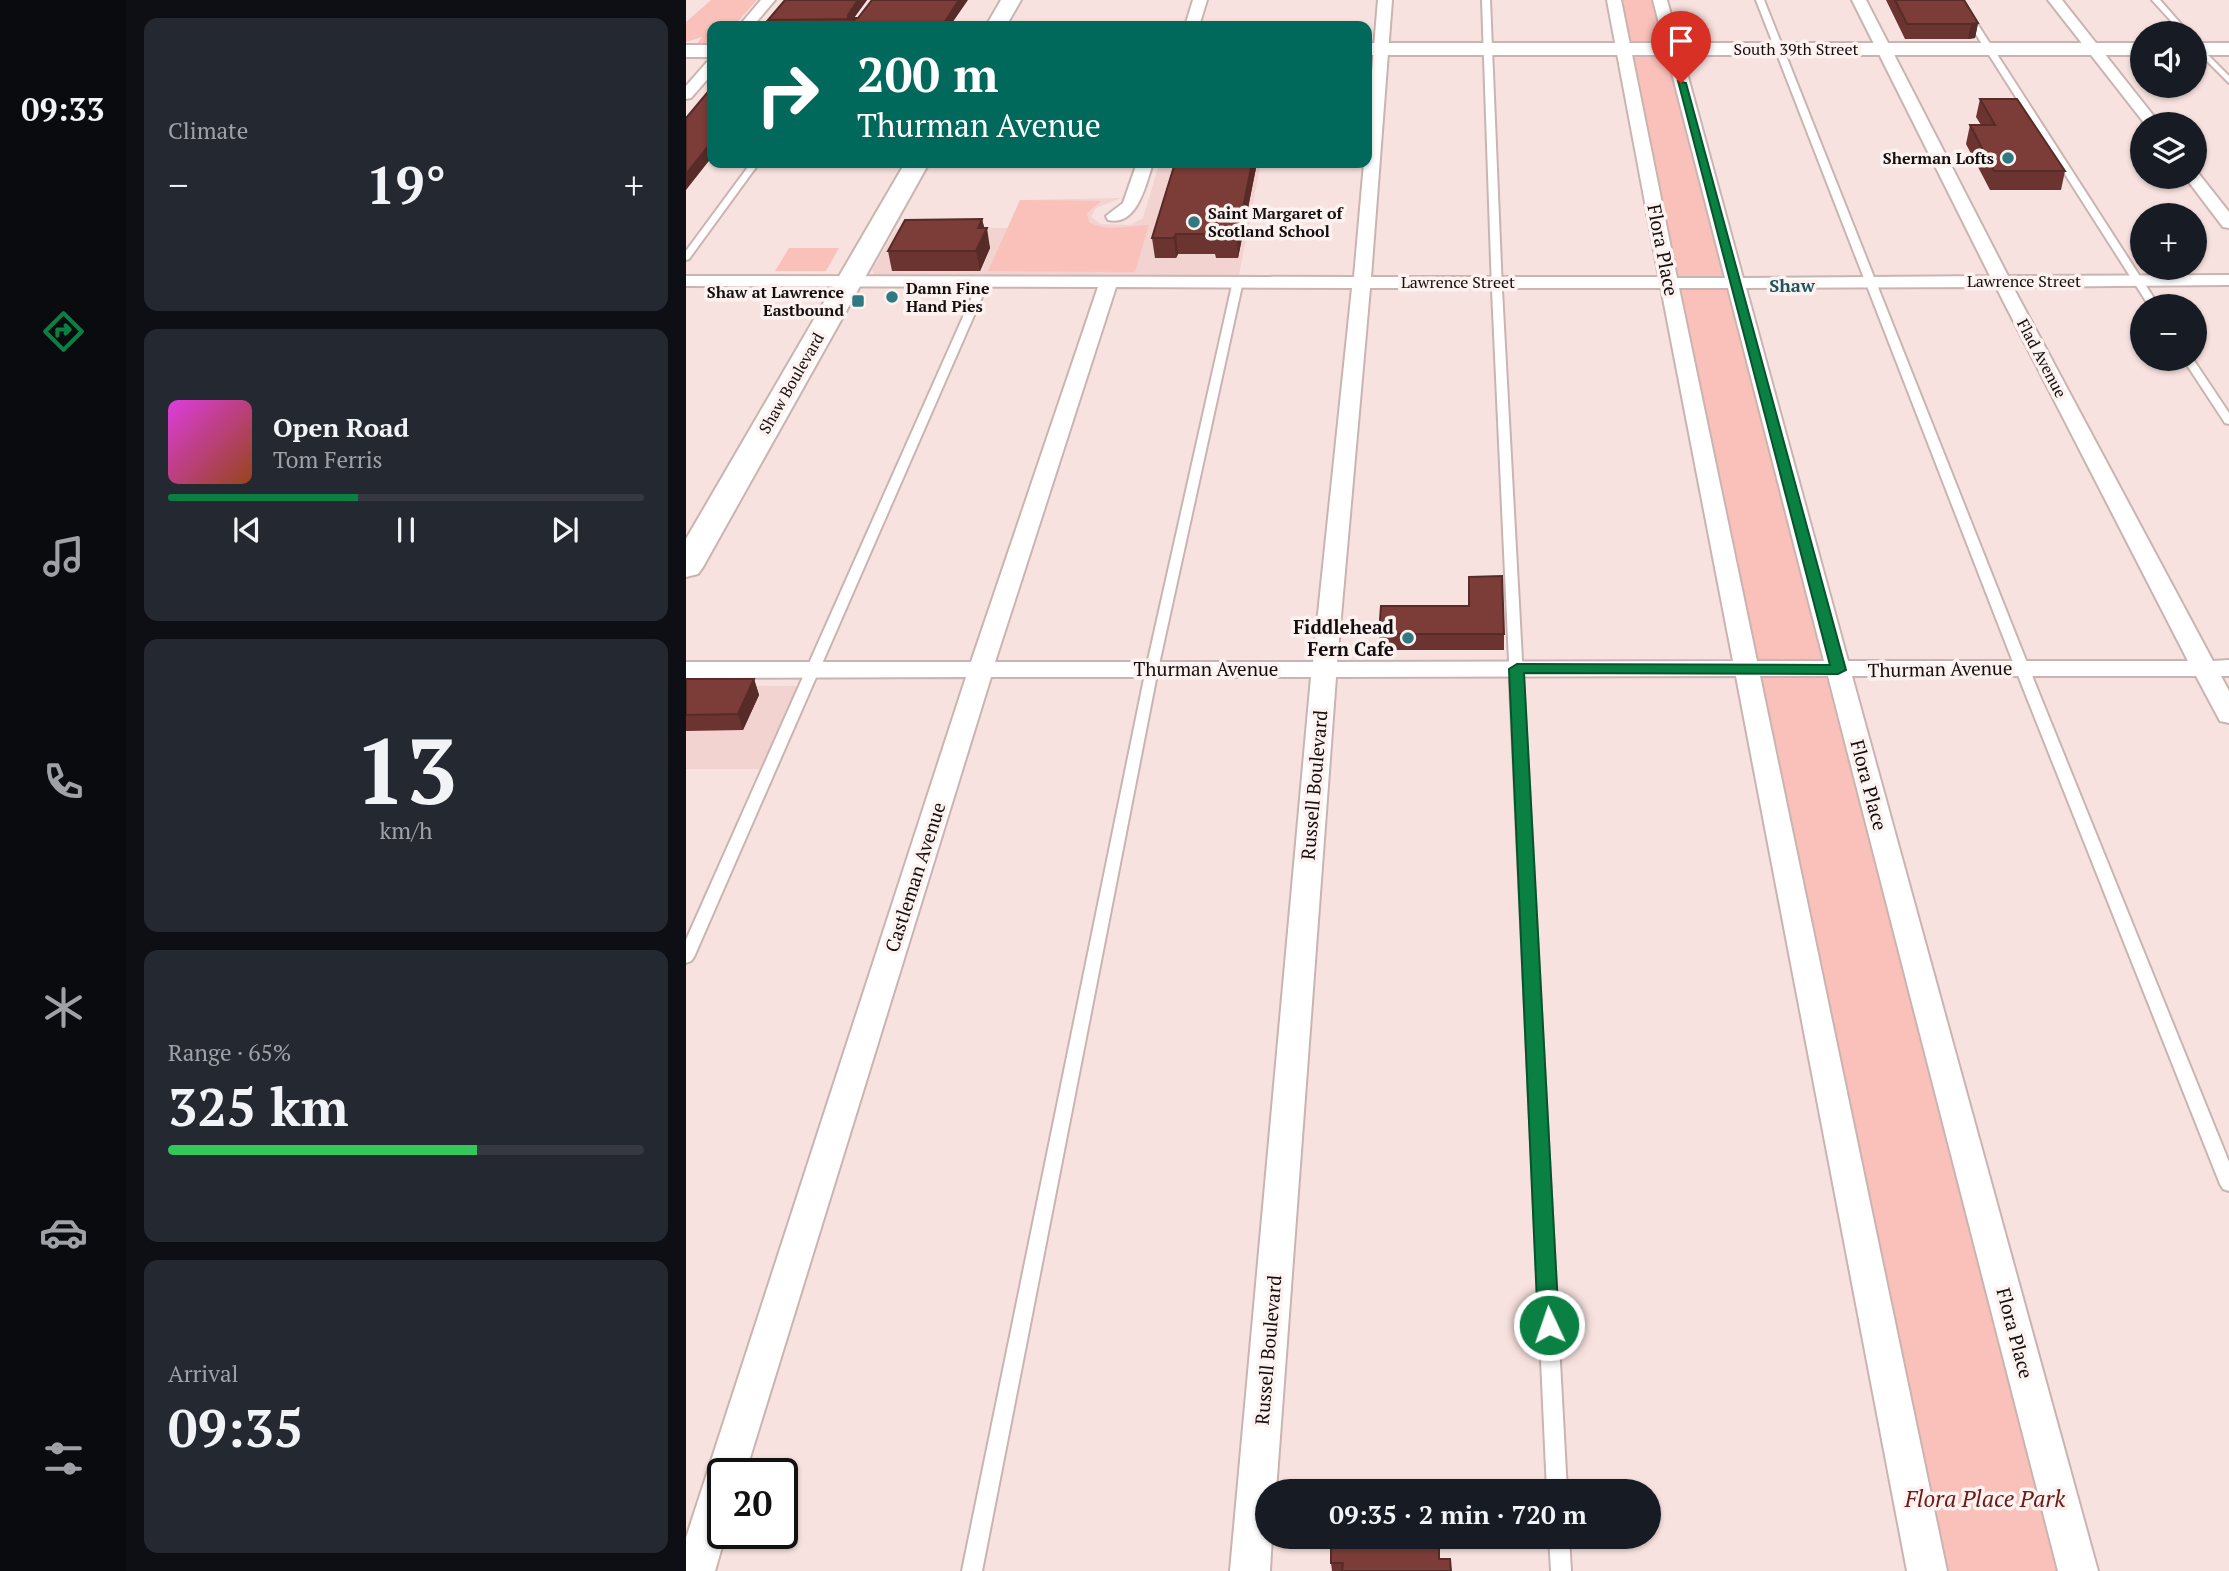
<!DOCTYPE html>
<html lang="en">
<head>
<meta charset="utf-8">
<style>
	body { margin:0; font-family:"PT Serif",serif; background:#242831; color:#f1f3f6; height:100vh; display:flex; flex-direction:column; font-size:26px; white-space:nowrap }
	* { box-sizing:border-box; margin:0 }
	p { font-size:23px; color:#9ea1a6 }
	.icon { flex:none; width:38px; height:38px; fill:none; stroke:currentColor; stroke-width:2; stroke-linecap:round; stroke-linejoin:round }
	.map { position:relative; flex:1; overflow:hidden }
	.panel { display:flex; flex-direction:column; gap:18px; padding:18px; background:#0d0f14; width:560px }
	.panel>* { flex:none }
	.hud { position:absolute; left:21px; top:21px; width:665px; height:147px; border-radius:14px; box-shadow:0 2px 5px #0004; background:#00695c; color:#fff; overflow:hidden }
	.controls { position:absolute; left:1444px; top:21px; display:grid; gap:14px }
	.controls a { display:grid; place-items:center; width:77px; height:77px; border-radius:50%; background:#171b24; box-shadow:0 2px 5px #0004; font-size:35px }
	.speed { position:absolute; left:21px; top:1458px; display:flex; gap:14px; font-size:35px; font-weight:700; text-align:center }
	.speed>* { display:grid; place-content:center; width:91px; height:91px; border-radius:50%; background:#171b24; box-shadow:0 2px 5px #0004; line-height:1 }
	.speed .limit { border:4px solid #111; border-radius:10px; background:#fff; color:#111 }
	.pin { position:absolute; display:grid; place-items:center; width:60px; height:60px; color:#fff; margin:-72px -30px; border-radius:50% 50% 50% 0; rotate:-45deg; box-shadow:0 0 7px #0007 }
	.pin .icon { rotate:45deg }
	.me { position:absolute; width:77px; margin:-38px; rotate:357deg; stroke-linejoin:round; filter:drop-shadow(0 0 5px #0008) }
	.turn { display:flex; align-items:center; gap:24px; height:147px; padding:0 35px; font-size:32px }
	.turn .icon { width:91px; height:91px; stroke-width:2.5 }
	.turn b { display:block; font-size:49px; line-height:60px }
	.big { font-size:52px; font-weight:700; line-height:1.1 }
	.panel .tile { flex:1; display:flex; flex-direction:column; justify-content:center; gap:10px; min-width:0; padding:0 24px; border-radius:14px; background:#242831 }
	.panel .dial { align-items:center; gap:0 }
	.dial b { font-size:91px; line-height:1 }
	.song { display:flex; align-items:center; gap:21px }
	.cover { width:84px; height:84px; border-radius:10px; background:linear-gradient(135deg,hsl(300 70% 55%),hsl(20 70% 35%)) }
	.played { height:7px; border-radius:4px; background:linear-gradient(90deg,#0b8043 40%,#363941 40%) }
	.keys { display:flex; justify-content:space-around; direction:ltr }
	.heat { display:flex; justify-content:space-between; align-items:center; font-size:38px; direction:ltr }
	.charge { height:10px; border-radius:5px; background:linear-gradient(90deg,#34c759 65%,#363941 0) }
	.trip { position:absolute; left:569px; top:1479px; width:406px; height:70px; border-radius:35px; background:#171b24; box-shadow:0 2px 5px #0004; font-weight:700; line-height:70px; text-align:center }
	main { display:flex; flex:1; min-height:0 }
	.tabs { display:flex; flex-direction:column; width:126px; justify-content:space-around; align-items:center; background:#090b0e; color:#9ea1a6 }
	.tabs .icon { width:49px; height:49px }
	.tabs .current { color:#0b8043 }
	.tabs b { font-size:32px; color:#f1f3f6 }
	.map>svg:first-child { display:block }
	.built { fill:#f2d3cf }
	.green { fill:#f9c1ba }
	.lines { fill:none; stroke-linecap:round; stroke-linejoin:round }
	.lane-casing { stroke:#cab4b1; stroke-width:4 }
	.street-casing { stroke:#cab4b1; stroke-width:4 }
	.secondary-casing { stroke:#cab4b1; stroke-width:4 }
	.lane { fill:#fff; fill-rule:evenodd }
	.street { fill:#fff; fill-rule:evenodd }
	.secondary { fill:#fff; fill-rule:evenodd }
	.wall { fill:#6b3430 }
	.shaded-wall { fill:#572b27 }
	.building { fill:#7c3d38; stroke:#572b27; stroke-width:2 }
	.route { fill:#0b8043; stroke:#07532c; stroke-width:2 }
	.poi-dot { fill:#307882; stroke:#fcf3f1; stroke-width:2.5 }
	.labels { text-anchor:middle; stroke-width:7; stroke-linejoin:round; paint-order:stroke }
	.far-street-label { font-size:16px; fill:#160e0e; stroke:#fcf3f1 }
	.far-poi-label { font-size:16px; font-weight:bold; fill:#160e0e; stroke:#fcf3f1; text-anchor:end }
	.far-neighbourhood-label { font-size:18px; font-weight:bold; fill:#1a545c; stroke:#fcf3f1 }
	.street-label { font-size:19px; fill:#160e0e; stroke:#fcf3f1 }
	.poi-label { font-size:19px; font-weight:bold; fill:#160e0e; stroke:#fcf3f1; text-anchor:end }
	.near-park-label { font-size:23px; font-style:italic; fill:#6e1a19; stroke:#fcf3f1 }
</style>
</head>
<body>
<main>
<nav class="tabs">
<b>09:33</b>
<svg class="icon current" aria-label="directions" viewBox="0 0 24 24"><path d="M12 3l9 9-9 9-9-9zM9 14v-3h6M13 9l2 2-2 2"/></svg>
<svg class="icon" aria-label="music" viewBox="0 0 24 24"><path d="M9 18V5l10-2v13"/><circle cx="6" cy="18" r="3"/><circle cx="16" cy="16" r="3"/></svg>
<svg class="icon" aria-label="phone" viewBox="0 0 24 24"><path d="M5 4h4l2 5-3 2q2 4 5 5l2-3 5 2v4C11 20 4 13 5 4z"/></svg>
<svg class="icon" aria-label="climate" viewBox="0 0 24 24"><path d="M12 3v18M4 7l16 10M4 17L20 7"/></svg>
<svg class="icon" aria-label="car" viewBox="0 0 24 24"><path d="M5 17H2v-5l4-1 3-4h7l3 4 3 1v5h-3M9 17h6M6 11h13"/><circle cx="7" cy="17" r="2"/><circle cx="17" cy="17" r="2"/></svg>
<svg class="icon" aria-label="filters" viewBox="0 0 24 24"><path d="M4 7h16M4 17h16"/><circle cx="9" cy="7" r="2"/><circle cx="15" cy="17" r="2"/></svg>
</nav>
<section class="panel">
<div class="tile"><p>Climate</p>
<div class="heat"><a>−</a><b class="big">19°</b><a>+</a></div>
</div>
<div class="tile">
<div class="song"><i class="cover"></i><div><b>Open Road</b><p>Tom Ferris</p></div></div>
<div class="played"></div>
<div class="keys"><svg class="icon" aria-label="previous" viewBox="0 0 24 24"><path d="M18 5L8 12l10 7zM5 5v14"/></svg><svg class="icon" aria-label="pause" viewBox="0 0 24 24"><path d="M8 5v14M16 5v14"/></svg><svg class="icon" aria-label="next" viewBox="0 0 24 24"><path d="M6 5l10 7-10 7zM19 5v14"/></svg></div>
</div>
<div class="tile dial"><b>13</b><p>km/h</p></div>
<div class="tile"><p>Range · 65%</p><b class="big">325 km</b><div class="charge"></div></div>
<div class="tile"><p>Arrival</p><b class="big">09:35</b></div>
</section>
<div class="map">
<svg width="1543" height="1571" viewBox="0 0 1543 1571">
	<rect width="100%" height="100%" fill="#f8e2df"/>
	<path class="built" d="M574 167 553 275 198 276 188 274 186 270 210 229 322 228 334 200 435 198 410 208 405 217 415 224 445 225 457 218 472 168Z
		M0 685 115 686 77 769H0Z"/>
	<path class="green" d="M25 0H71L48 26H26V45H10L16 37 0 42V22Z
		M928 0H974L1392 1571H1241Z
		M334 200 415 201 401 213 403 222C423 233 442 225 463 225L449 272 302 271Z
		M103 248H153L140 271H89Z"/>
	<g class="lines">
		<defs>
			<path id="lane" d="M796 0H804L816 290 881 1491H861L806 290Z
				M1070 0H1078L1351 688 1543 1162V1191L1537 1189 1534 1184 1337 688Z
				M1268 0H1276L1473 306H1463Z
				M1466 0H1474L1503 33H1496Z
				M1508 41 1543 76V83L1508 48Z
				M65 163H73L3 259 0 260V251Z
				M298 278 303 281 8 957 5 961 0 963V940L293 281Z
				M552 278 557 281 472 669 296 1571H276L460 669 547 281Z
				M1497 359H1507L1543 413V424L1539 423Z
				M863 1536H883L885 1571H865Z"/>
			<path id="street" d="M75 0H89L67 26H53Z
				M507 0H521L513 26H499Z
				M692 0H706L685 277H973L921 0H935L991 278H1039L967 0H981L1057 278 1304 276 1166 0H1180L1322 276 1543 275V285L1327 287 1527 661 1543 660V676H1535L1543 691V723L1534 721 1510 676H1166L1412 1571H1372L1142 676H1074L1261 1571H1221L1050 676 650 677 590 1491H581V1536H586L584 1571H544L625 677H305L59 1474H37V1533H40L29 1571H0V1538L280 677 0 678V662H285L412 287 0 286V276L668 277 678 163H681V130ZM430 287 666 288 627 662H309ZM1310 287 1502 661H1162L1060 288ZM684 288H975L1047 661 651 662ZM993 288H1042L1138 661H1071Z
				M1362 0H1376L1474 124H1459Z
				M26 61V74L5 98 0 99V86L21 62Z
				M451 163H467C460 183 452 227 422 220L420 216 437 203Z
				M1508 173 1513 174 1543 212V228L1537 227 1499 177H1508Z"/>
			<path id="secondary" d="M315 0H335L320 26H300Z
				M681 43H1456V55H681Z
				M1508 43H1543V55H1508Z
				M0 45H26V57H0Z
				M219 163H243L17 567 12 574 0 577V539Z"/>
		</defs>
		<use href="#lane" class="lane-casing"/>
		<use href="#street" class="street-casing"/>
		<use href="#secondary" class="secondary-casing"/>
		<use href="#lane" class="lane"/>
		<use href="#street" class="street"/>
		<use href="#secondary" class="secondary"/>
	</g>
	<path class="wall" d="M181 0 168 18 264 26H83L82 20Z
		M1200 0H1278L1292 23 1289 38 1282 39H1219Z
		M1294 99 1379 171 1375 190H1304L1280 144 1284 125H1295L1290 117Z
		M489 163H570V168L552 258H530L529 254H492L490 258H469L466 238Z
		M296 219 304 248 294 271H206L202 251Z
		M693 634H818V650H694Z
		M0 679H68L73 695 57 730 0 731Z
		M753 1559 765 1571H646L645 1563Z"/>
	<path class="shaded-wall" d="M172 0H181L167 19H163L162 15Z
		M273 0H282L264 26H256Z
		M1292 23 1289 38 1282 39 1285 24Z
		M26 141V157L0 190V174Z
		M566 163H570V168L552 258 551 238Z
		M296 219 299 233 301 228 304 248 294 271 290 251 292 228Z
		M490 234 492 254 490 258 488 238Z
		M68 679 73 695 57 730 52 714Z"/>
	<path class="building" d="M99 0H172L162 15V18H172L186 0H273L256 26H164L169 19 82 20Z
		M1209 0H1278L1292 23 1285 24H1221Z
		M26 87V141L0 174V118Z
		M1294 99H1331L1379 171H1308L1284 125H1309Z
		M489 163H566L551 238 528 239V234H490L488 238H466Z
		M296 219 292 228H301L290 251H202L219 220Z
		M816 576 818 634H693L695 606H783V577Z
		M0 679H68L52 714 0 715Z
		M753 1539V1559H764L765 1571H656L657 1563H645V1542Z"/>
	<path class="route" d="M992 81 1000 83 1160 670 1152 674 838 673 873 1325 870 1332 863 1335 855 1332 852 1325 823 669 831 664 1144 665Z"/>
	<g class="poi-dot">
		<circle cx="1322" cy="158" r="7"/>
		<circle cx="508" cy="222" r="7"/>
		<circle cx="206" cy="297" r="7"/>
		<rect x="165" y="294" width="14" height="14" rx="3.5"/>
		<circle cx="722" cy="638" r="7"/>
	</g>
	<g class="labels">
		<g class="far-street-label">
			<text x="1110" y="55">South 39th Street</text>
			<text x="1338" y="287">Lawrence Street</text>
			<text x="772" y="288">Lawrence Street</text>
			<text transform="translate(1356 358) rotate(62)" y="6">Flad Avenue</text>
			<text transform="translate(105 383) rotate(-60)" y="6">Shaw Boulevard</text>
		</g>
		<g class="far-poi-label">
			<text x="1308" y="164">Sherman Lofts</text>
			<text x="522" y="219" text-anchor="start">Saint Margaret of<tspan x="522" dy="18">Scotland School</tspan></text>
			<text x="220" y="294" text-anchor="start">Damn Fine<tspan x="220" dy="18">Hand Pies</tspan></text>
			<text x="158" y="298">Shaw at Lawrence<tspan x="158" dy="18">Eastbound</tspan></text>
		</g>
		<g class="far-neighbourhood-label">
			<text x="1106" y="292">Shaw</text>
		</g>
		<g class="street-label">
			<text transform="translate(977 250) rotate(79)" y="7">Flora Place</text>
			<text x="520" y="676">Thurman Avenue</text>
			<text transform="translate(1254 669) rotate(-1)" y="7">Thurman Avenue</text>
			<text transform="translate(628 785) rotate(-85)" y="7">Russell Boulevard</text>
			<text transform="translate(1183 785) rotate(75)" y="7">Flora Place</text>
			<text transform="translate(229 877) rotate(-72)" y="7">Castleman Avenue</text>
			<text transform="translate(1329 1333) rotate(75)" y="7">Flora Place</text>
			<text transform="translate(582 1350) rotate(-85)" y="7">Russell Boulevard</text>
		</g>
		<g class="poi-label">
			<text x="708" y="634">Fiddlehead<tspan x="708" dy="22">Fern Cafe</tspan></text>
		</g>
		<g class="near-park-label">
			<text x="1299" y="1507">Flora Place Park</text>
		</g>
	</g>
</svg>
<div class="controls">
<a><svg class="icon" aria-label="sound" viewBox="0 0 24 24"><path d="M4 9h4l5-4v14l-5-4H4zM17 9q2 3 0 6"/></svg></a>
<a><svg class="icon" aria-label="layers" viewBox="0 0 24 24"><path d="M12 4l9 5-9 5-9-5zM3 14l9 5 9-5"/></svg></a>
<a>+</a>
<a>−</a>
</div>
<div class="speed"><div class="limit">20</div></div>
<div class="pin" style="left:995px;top:83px;background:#d93025"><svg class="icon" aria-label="arrive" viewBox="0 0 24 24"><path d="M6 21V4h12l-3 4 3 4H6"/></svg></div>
<svg class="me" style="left:863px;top:1325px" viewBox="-20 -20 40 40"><circle r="17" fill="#0b8043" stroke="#fff" stroke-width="3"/><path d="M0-11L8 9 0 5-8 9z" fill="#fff"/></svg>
<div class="trip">09:35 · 2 min · 720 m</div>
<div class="hud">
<div class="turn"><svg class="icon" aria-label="right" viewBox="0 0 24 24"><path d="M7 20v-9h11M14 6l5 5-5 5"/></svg><div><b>200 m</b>Thurman Avenue</div></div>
</div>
</div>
</main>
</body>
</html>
